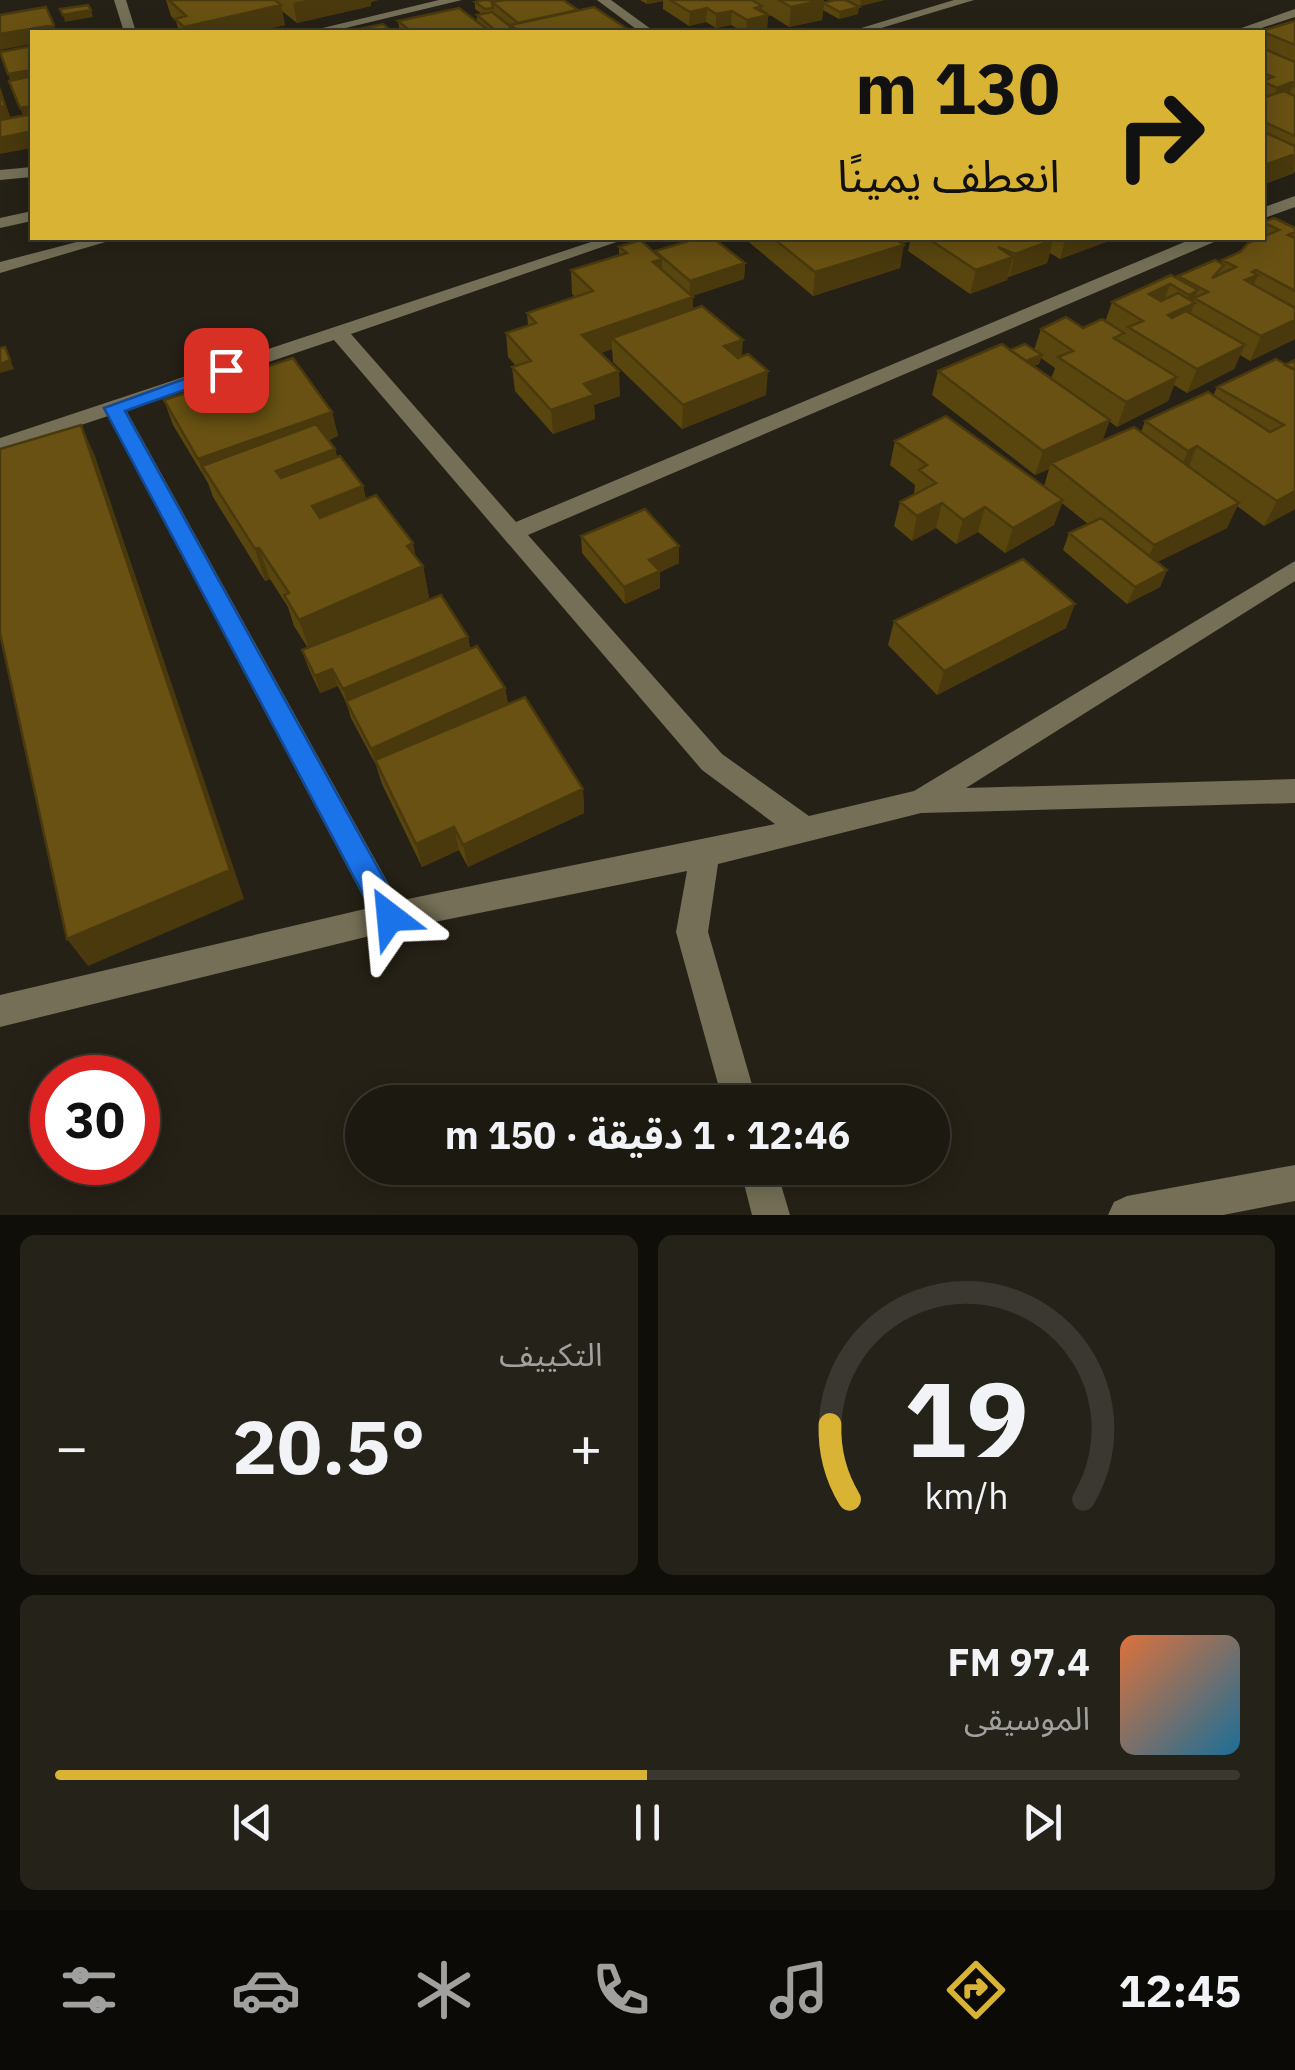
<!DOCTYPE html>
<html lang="ar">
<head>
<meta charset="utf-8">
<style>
	body { margin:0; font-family:"IBM Plex Sans","Noto Sans Arabic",sans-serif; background:#252219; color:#f1f3f6; direction:rtl; height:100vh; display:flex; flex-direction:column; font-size:38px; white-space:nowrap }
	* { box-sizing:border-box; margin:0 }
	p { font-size:32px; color:#a0a09f }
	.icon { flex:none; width:55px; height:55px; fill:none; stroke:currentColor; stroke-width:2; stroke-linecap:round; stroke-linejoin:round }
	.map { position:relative; height:1215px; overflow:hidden; direction:ltr }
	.details { display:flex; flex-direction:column; gap:20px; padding:20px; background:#0f0e09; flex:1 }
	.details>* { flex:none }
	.banner { position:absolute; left:30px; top:30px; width:1235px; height:210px; border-radius:0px; box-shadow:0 5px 25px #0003,0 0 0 2px #3a3830; direction:rtl; background:#d9b334; color:#111; overflow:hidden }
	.speed { position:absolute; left:30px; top:1055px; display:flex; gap:20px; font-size:50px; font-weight:700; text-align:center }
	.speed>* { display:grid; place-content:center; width:130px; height:130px; border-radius:50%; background:#1c1910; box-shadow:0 5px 25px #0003,0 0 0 2px #3a3830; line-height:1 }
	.speed .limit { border:15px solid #d22; background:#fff; color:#111 }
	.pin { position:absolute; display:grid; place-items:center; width:85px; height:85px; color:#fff; margin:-42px; border-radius:20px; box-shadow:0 5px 15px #0006 }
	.me { position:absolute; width:110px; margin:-55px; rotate:331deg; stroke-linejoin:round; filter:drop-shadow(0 0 8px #0008) }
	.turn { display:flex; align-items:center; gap:35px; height:210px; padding:0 40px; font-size:45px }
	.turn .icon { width:130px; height:130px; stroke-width:2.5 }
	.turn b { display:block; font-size:70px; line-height:85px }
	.big { font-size:75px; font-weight:700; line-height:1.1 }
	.details .card { flex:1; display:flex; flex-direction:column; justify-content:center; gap:15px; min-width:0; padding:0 35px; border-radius:15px; background:#252219 }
	.details .dial { align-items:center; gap:0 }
	.dial svg { height:260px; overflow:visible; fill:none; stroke:#3a3830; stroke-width:7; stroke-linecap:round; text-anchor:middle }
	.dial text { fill:#f1f3f6; stroke:none }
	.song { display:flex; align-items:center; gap:30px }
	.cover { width:120px; height:120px; border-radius:15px; background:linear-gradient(135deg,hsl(20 70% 55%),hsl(200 70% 35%)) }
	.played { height:10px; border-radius:5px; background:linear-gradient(90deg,#d9b334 50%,#3a3830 50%) }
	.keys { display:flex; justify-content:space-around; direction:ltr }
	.heat { display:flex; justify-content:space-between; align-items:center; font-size:55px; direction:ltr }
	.details .tiles { flex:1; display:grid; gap:20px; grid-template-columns:1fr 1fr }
	.card:last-child { grid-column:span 2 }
	.trip { position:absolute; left:345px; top:1085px; width:605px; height:100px; border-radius:50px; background:#1c1910; box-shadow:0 5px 25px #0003,0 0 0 2px #3a3830; font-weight:700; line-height:100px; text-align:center; direction:rtl }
	.menu { display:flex; height:160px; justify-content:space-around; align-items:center; background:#0b0a06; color:#a0a09f }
	.menu .icon { width:70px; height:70px }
	.menu .selected { color:#d9b334 }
	.menu b { font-size:45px; color:#f1f3f6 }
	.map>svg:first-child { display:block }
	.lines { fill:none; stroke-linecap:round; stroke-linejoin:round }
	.minor { fill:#746f56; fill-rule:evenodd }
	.wall { fill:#59460f; fill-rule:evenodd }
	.shaded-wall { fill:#49390d }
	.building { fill:#685112; stroke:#49390d; stroke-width:2.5 }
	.route { fill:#1a73e8; stroke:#114b97; stroke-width:2.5 }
</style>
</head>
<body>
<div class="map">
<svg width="1295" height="1215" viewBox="0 0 1295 1215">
	<rect width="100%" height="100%" fill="#262116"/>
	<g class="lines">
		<path class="minor" d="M114 0H126L136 32H124Z
			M439 0H462L329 32H306Z
			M597 0H611L655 32H640Z
			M954 0H974L868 32H848Z
			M1295 9V17L1249 32H1230Z
			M32 167V177L0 180V170Z
			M1295 196V207L1262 219V208Z
			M32 211V221L0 228V218Z
			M92 238H119L0 273V262Z
			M603 238H628L351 334 516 522 1194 238H1216L1214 242 528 535 722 754 809 816 914 791 1295 561V581L966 788 1295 779V803L921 813 718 864 708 932 757 1102H723L676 932 687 871 390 931 0 1027V995L369 908 108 416 0 452V438ZM334 340 702 770 775 824 398 901 126 410Z
			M1295 1165V1201L1223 1215H1108L1114 1202 1127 1196Z
			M740 1168H776L790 1215H752Z"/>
	</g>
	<path class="wall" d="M166 0H378L371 2V6L297 23 282 11 285 25 252 32H179L176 21 171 16Z
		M640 0H824L822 20 789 27 762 10V12L768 15 767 29 753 32H744L731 25 716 28 706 22 689 26 663 9V1L647 4Z
		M848 0H884L860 6Z
		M475 2 578 10 632 32H400L398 21 477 22V15L482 14 475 9Z
		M823 3 858 14 839 19 823 10Z
		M1295 21V171L1294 173 1262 185V32H1261Z
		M1263 222 1295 228V339L1250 361 1240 355 1234 369 1187 393 1174 385 1168 401 1117 427 1109 421 1102 441 1141 432 1145 421 1213 396 1217 387 1276 359 1295 509 1264 526 1237 506 1227 528 1157 562 1167 570 1160 587 1127 604 1063 550 1069 533 1088 524 1062 503 1054 525 1005 553 978 532 956 544 936 528 912 541 894 526 900 502 914 494 915 485 890 465 895 441 1044 486 1049 469 1035 475 932 395 938 371 1010 350H1034L1041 329 1083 328 1105 322 1112 302 1177 279 1178 276 1221 263 1222 260 1240 252 1257 238H1262ZM1041 358 1055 368 1051 379 1033 366 1039 364Z
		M744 238H1117L1060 259 1050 253 1047 263 1008 277 1007 280 970 294 908 251 910 241 903 244 900 268 813 296Z
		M619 247 655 253 745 263 744 279 692 296 693 309 742 357 766 395 682 429 613 362 612 349 601 353 620 396 594 405 595 419 553 434 515 391 512 367 516 366 508 357 506 333 528 325 527 313 575 297 572 294 571 270 619 256Z
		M164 400 332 412 338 436 329 440 335 449 337 457 363 486 366 499 423 566 429 598 382 619 468 637 470 648 505 688 508 704 583 789 584 813 468 867 459 850 422 867 382 784 376 765 351 718 346 702 338 686 320 693 308 667 302 650 308 648 294 626 288 607 270 579 265 581 213 497 208 483 173 425Z
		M581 536 679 546V563L660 572V588L625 604 582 553Z
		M894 621 1066 628 937 695 888 645Z"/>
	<path class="shaded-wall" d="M307 0H378L371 2V6L297 23 293 3Z
		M647 0H663V1L647 4Z
		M824 0 822 20 789 27 791 7Z
		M861 0H884L860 6Z
		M281 5 285 25 252 32H185L184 27Z
		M762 6V17L768 15 767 29 746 32 747 20 755 8Z
		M859 7 858 14 839 19 840 12Z
		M707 8 706 22 689 26 690 12Z
		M91 10 93 17 65 22 63 15Z
		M732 11 731 25 716 28V14Z
		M54 25 56 32H32V44L0 50V34Z
		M32 70V85L13 89 8 74Z
		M1295 81V88L1292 87 1288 96 1271 102 1277 88Z
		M0 87 14 128 0 130Z
		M32 106V122L26 123 20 108Z
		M32 131V148L0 154V138Z
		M1295 154 1294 173 1262 185V166Z
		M903 238H910V241L902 244Z
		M1066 238H1117L1060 259Z
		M1053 240 1047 263 1009 277 1015 254Z
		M904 245 900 268 813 296 815 272Z
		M1013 257 1007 280 970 294 976 270Z
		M662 259V283L653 262Z
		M745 263 744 279 689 297 690 281Z
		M1256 270 1253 277 1258 275 1247 299 1245 280 1252 272Z
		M1170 284 1161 308 1149 294Z
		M1198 290 1192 304 1195 303 1185 326 1168 315 1184 308 1189 295Z
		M693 297 692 321 612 338V349L584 359 582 335Z
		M1295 320V339L1250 361 1261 336Z
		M743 340 741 364 724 346Z
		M1245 345 1234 369 1187 393 1197 369Z
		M5 347 14 369 0 373V364Z
		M1042 355 1039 364 1012 375 1014 366Z
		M619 371 620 396 594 405 595 419 553 434 551 410 584 384Z
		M768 371 766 395 682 429 683 405Z
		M1177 377 1168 401 1117 427 1126 402Z
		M332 412 338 436 212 482 202 466 207 483 198 459Z
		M1110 420 1101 445 1051 463 1049 469 1035 475 1043 451Z
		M81 425 95 456 244 899 88 966 67 939Z
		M1197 446 1187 471 1178 475 1188 451Z
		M335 449 343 480 286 502 276 471Z
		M363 486 370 518 321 537 312 506Z
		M1295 491V509L1264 526 1277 501Z
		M1063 500 1054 525 1005 553 1013 528Z
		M942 503 936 528 912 541 917 516Z
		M1239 503 1227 528 1143 569 1154 545Z
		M985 507 978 532 956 544 963 520Z
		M413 543 418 568 423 566 429 598 310 651 299 620Z
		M679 546V563L660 572V588L625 604 624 587 649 560Z
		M259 548 270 579 265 581 255 549Z
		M1167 570 1160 587 1127 604 1135 587Z
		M1075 604 1066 628 937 695 944 671Z
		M468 637 471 654 348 705 343 689Z
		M332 669 338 686 320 693 315 676Z
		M505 688 508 705 376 765 371 749Z
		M583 789 584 813 468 867 463 845Z
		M454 827 459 850 422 867 416 844Z"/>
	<path class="building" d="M169 0H275L281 5 184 27 175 19 186 16Z
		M484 0H504L492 2 493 8 485 9 475 2Z
		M504 0H563L578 10 518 23 492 2Z
		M670 0H752L762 6 755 8 768 15 747 20 732 11 716 14 707 8 690 12Z
		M779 0H823L791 7Z
		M835 0H845L859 7 840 12 823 3Z
		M88 5 91 10 63 15 60 9Z
		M46 7 54 25 0 34V15Z
		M594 7 632 32H520L510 25Z
		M459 8 491 32H412L398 21Z
		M492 12 510 26V29L497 32 477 15Z
		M1295 21V45L1261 31Z
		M383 24 393 32H345Z
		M32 46V70L8 74 0 52Z
		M1262 48 1295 62V81L1277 88 1262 81 1273 77 1262 72Z
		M32 76V106L20 108 9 81Z
		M0 90 5 106 0 107Z
		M1284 91 1295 96V136L1262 121V98Z
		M32 114V131L0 138V120Z
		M1262 131 1295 146V154L1262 166Z
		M1274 218 1295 228V232L1288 235 1295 238V291L1256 270 1252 272 1258 275 1245 280 1295 308V320L1261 336 1194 298 1208 292 1178 276 1215 260 1224 265 1212 278 1236 267 1222 260 1240 252 1248 243 1279 230 1263 222Z
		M699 238H713L745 263 690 281 655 251Z
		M773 238H894L904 245 815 272Z
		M927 238H1050L1053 240 1015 254 998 247 1013 257 976 270Z
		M640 240 662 259 653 262 693 297 582 335 619 371 584 384 594 395 551 410 512 367 531 361 506 333 536 323 527 313 593 291 571 270 627 253 619 247Z
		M1171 275 1198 290 1189 295 1170 284 1149 294 1161 301 1178 293 1195 303 1168 315 1172 318 1186 311 1245 345 1197 369 1128 327 1143 321 1112 302Z
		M702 306 743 340 724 346 738 358 748 354 768 371 683 405 612 338Z
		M1066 317 1083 328 1102 319 1124 333 1114 338 1177 377 1126 402 1058 357 1073 351 1041 329Z
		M1002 344 1110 420 1043 451 938 371Z
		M1025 344 1042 355 1026 361 1010 350Z
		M5 347 10 360 0 364V348Z
		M293 358 332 412 198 459 164 400Z
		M1276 359 1295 370V491L1277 501 1197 446 1188 451 1145 421 1208 392 1270 432 1284 425 1217 387Z
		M1295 360V370L1285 365Z
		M946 416 1063 500 1013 528 985 507 963 520 942 503 917 516 900 502 936 483 919 470 927 465 895 441Z
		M316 424 335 449 276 471 281 478 340 456 363 486 312 506 320 518 376 495 413 543 407 546 423 566 299 620 284 595 289 593 259 548 255 549 202 466Z
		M81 425 230 870 67 939 0 633V449Z
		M1134 427 1239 503 1154 545 1051 463Z
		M645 509 679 546 649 560 660 571 624 587 581 536Z
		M1101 518 1167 570 1135 587 1069 533Z
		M1023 559 1075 604 944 671 894 621Z
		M441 595 468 637 343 689 332 669 315 676 302 650Z
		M477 646 505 688 371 749 346 701Z
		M525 697 583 789 463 845 454 827 416 844 375 760Z"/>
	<path class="route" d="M226 364 235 370 232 373 125 411 400 908 404 917 400 926 390 930 380 926 104 408Z"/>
</svg>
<div class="speed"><div class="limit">30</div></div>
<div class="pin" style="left:226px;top:370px;background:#d93025"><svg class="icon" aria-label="arrive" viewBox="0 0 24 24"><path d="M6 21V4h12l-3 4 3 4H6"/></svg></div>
<svg class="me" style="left:390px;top:917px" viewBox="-20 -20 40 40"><path d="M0-17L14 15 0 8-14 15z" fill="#1a73e8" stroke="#fff" stroke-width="4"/></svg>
<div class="trip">12:46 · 1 دقيقة · 150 m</div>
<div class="banner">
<div class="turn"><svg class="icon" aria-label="right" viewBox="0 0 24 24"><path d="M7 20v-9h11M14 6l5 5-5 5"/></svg><div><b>130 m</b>انعطف يمينًا</div></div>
</div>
</div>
<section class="details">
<div class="tiles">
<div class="card dial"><svg viewBox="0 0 100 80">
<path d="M14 69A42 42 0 1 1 86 69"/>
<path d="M14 69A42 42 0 0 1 8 46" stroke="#d9b334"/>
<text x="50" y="56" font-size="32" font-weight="700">19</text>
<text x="50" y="72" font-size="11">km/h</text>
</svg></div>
<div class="card"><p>التكييف</p>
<div class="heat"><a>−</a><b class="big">20.5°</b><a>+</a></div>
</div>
<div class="card">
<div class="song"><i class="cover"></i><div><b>97.4 FM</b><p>الموسيقى</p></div></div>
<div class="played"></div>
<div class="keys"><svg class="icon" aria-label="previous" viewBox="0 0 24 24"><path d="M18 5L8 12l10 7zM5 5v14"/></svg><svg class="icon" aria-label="pause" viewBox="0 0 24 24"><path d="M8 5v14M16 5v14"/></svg><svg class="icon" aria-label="next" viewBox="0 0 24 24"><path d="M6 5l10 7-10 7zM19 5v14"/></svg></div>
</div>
</div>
</section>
<nav class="menu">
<b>12:45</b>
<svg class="icon selected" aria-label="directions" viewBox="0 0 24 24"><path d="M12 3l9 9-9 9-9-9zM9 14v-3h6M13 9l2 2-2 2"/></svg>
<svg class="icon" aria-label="music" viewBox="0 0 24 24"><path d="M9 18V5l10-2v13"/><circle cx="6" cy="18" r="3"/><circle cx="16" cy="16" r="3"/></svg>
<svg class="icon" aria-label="phone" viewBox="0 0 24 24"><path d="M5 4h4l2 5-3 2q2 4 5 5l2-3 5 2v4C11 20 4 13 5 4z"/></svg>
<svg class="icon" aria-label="climate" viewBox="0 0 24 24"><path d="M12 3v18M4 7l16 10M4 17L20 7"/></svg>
<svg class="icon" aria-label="car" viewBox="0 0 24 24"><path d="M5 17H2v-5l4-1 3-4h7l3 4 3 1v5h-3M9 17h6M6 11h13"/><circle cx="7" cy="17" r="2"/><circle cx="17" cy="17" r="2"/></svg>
<svg class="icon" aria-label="filters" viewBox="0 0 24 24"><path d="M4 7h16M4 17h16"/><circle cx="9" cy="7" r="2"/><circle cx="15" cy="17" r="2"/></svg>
</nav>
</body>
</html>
